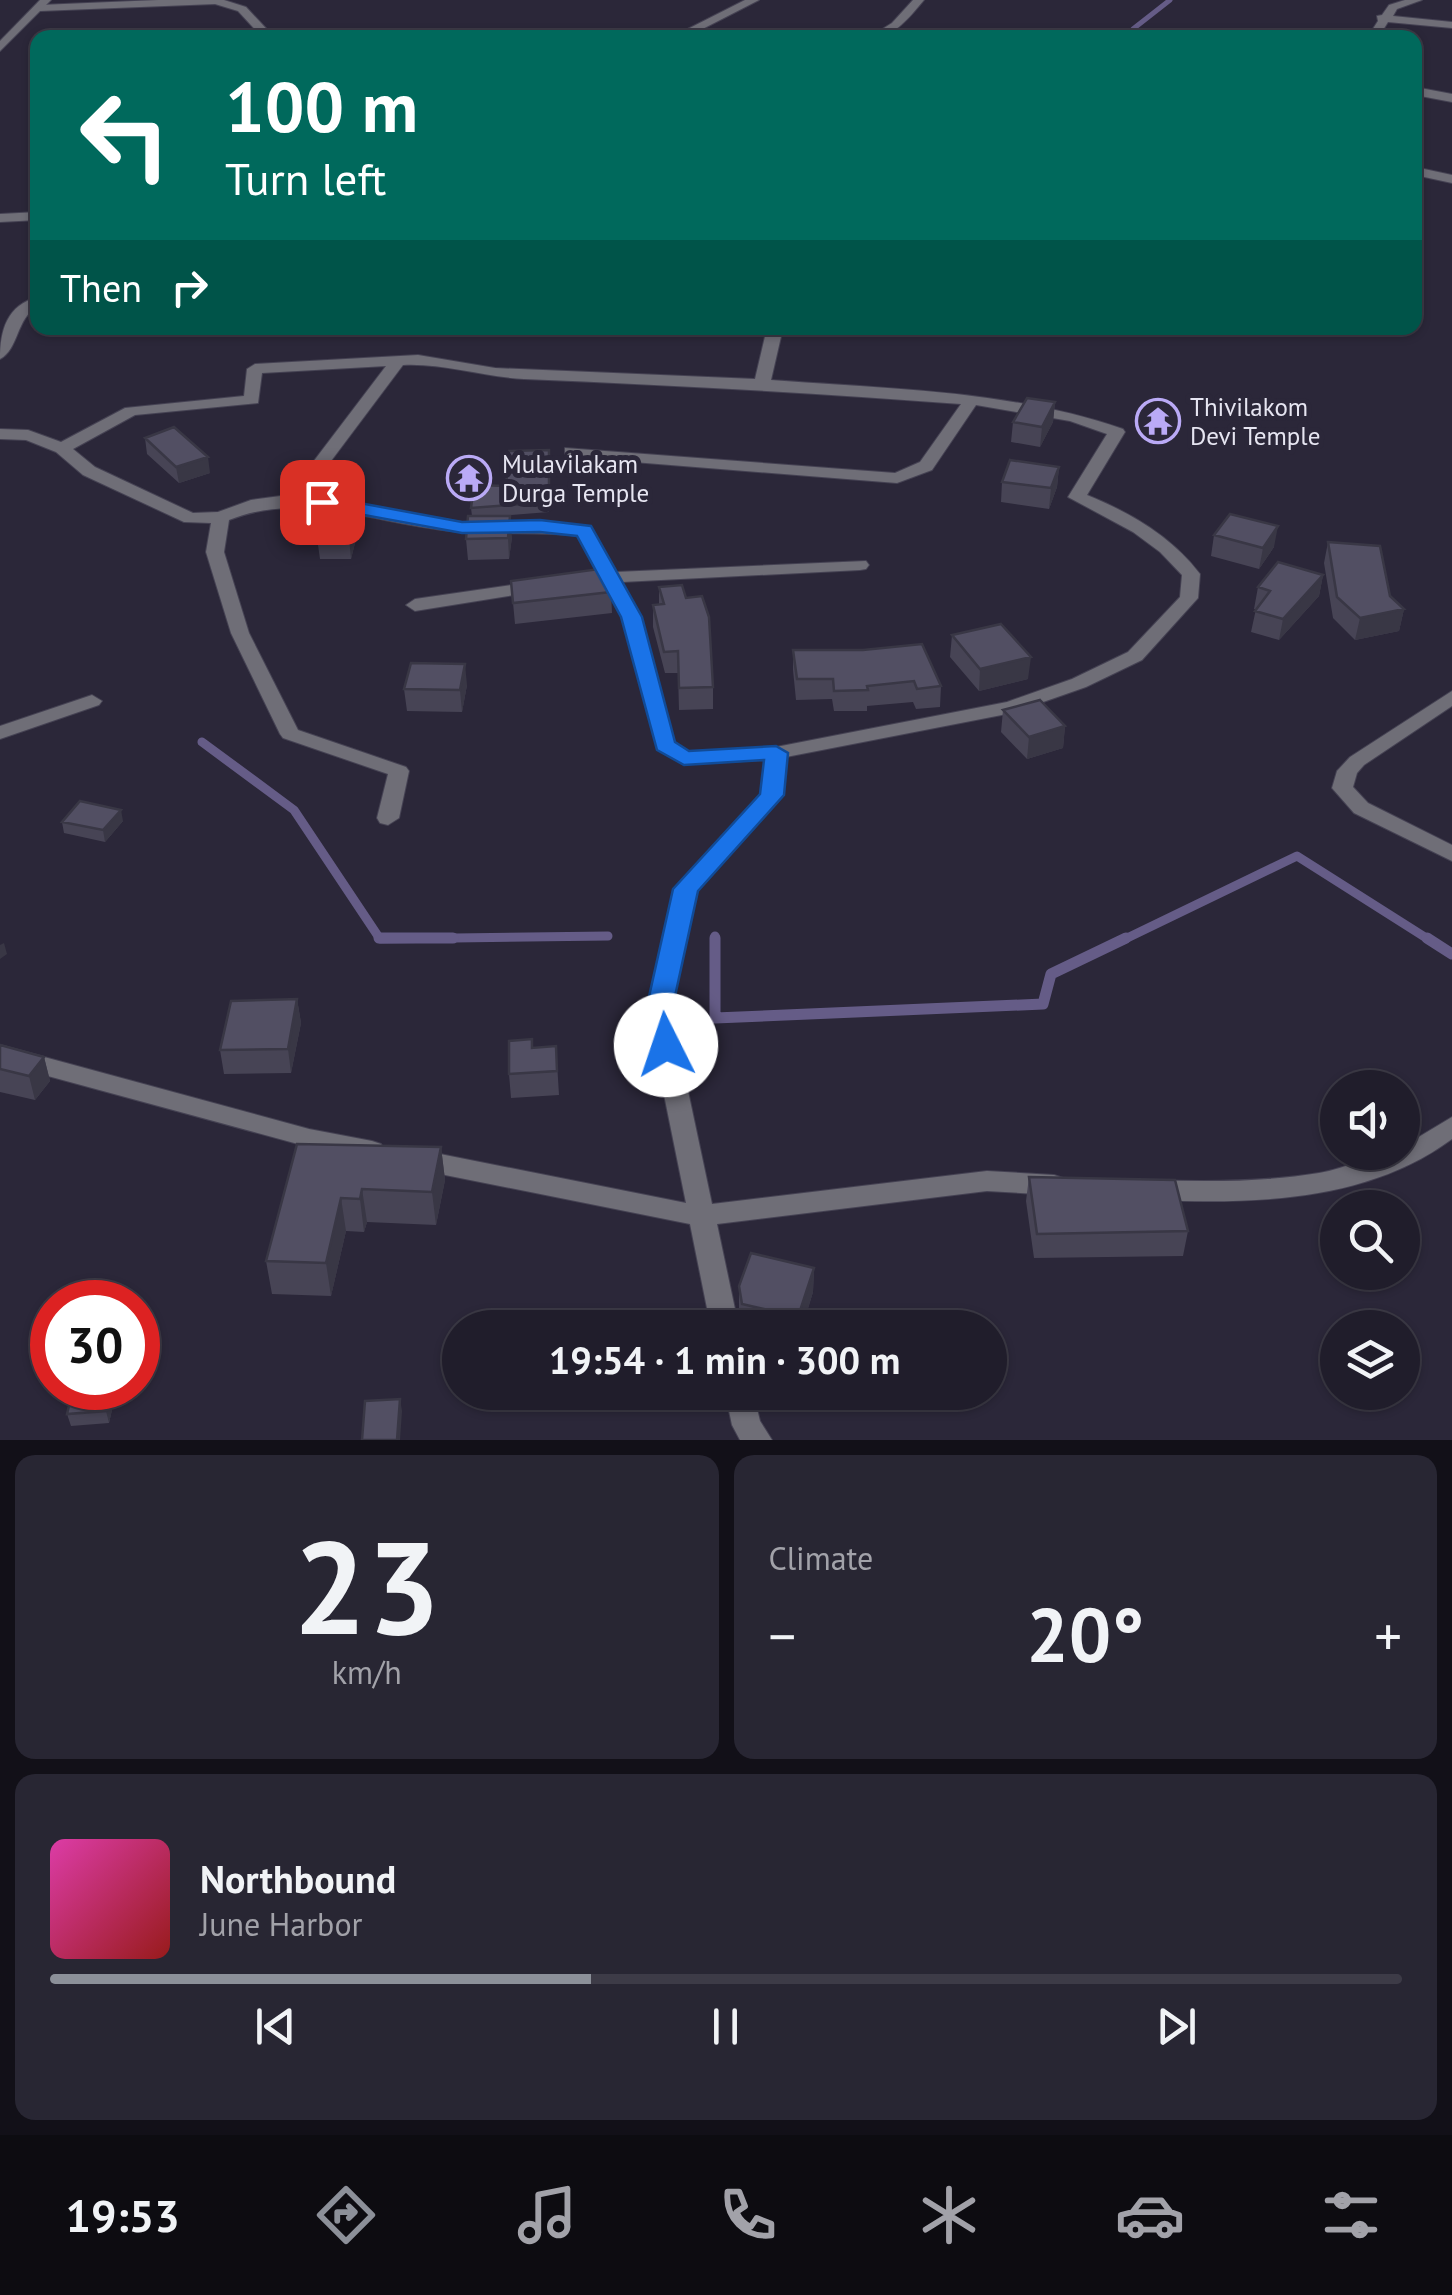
<!DOCTYPE html>
<html lang="en">
<head>
<meta charset="utf-8">
<style>
	body { margin:0; font-family:"PT Sans",sans-serif; background:#282633; color:#f1f3f6; height:100vh; display:flex; flex-direction:column; font-size:38px; white-space:nowrap }
	* { box-sizing:border-box; margin:0 }
	p { font-size:32px; color:#a2a2a9 }
	.icon { flex:none; width:55px; height:55px; fill:none; stroke:currentColor; stroke-width:2; stroke-linecap:round; stroke-linejoin:round }
	.map { position:relative; height:1440px; overflow:hidden }
	.side { display:flex; flex-direction:column; gap:15px; padding:15px; background:#121018; flex:1 }
	.side>* { flex:none }
	.hud { position:absolute; left:30px; top:30px; width:1392px; height:305px; border-radius:20px; box-shadow:0 2px 8px #0004,0 0 0 2px #3d3b47; background:#00695c; color:#fff; overflow:hidden }
	.buttons { position:absolute; left:1320px; top:1070px; display:grid; gap:20px }
	.buttons a { display:grid; place-items:center; width:100px; height:100px; border-radius:50%; background:#201d2b; box-shadow:0 2px 8px #0004,0 0 0 2px #3d3b47; font-size:50px }
	.speed { position:absolute; left:30px; top:1280px; display:flex; gap:20px; font-size:50px; font-weight:700; text-align:center }
	.speed>* { display:grid; place-content:center; width:130px; height:130px; border-radius:50%; background:#201d2b; box-shadow:0 2px 8px #0004,0 0 0 2px #3d3b47; line-height:1 }
	.speed .limit { border:15px solid #d22; background:#fff; color:#111 }
	.pin { position:absolute; display:grid; place-items:center; width:85px; height:85px; color:#fff; margin:-42px; border-radius:20px; box-shadow:0 5px 15px #0006 }
	.me { position:absolute; width:110px; margin:-55px; rotate:356deg; stroke-linejoin:round; filter:drop-shadow(0 0 8px #0008) }
	.turn { display:flex; align-items:center; gap:35px; height:210px; padding:0 30px; font-size:45px }
	.turn .icon { width:130px; height:130px; stroke-width:2.5 }
	.turn b { display:block; font-size:70px; line-height:85px }
	.then { display:flex; align-items:center; height:95px; padding:0 30px; background:#0003; gap:20px; font-size:38px }
	.big { font-size:75px; font-weight:700; line-height:1.1 }
	.side .card { flex:1; display:flex; flex-direction:column; justify-content:center; gap:15px; min-width:0; padding:0 35px; border-radius:20px; background:#282633 }
	.side .dial { align-items:center; gap:0 }
	.dial b { font-size:130px; line-height:1 }
	.song { display:flex; align-items:center; gap:30px }
	.cover { width:120px; height:120px; border-radius:15px; background:linear-gradient(135deg,hsl(320 70% 55%),hsl(0 70% 35%)) }
	.played { height:10px; border-radius:5px; background:linear-gradient(90deg,#8c9099 40%,#3d3b47 40%) }
	.keys { display:flex; justify-content:space-around; direction:ltr }
	.heat { display:flex; justify-content:space-between; align-items:center; font-size:55px; direction:ltr }
	.side .tiles { flex:1; display:grid; gap:15px; grid-template-columns:1fr 1fr }
	.card:last-child { grid-column:span 2 }
	.trip { position:absolute; left:442px; top:1310px; width:565px; height:100px; border-radius:50px; background:#201d2b; box-shadow:0 2px 8px #0004,0 0 0 2px #3d3b47; font-weight:700; line-height:100px; text-align:center }
	.dock { display:flex; height:160px; justify-content:space-around; align-items:center; background:#0d0c11; color:#a2a2a9 }
	.dock .icon { width:70px; height:70px }
	.dock .active { color:#8c9099 }
	.dock b { font-size:45px; color:#f1f3f6 }
	.map>svg:first-child { display:block }
	.lines { fill:none; stroke-linecap:round; stroke-linejoin:round }
	.stream-far2 { stroke:#655c87; stroke-width:5 }
	.stream-far1 { stroke:#655c87; stroke-width:9 }
	.stream { stroke:#655c87; stroke-width:11 }
	.minor-casing { stroke:#454253; stroke-width:2 }
	.tertiary-casing { stroke:#454253; stroke-width:2 }
	.minor { fill:#6f6e77; fill-rule:evenodd }
	.tertiary { fill:#6f6e77; fill-rule:evenodd }
	.wall { fill:#474455 }
	.shaded-wall { fill:#393745 }
	.building { fill:#524f63; stroke:#393745; stroke-width:2.5 }
	.route { fill:#1a73e8; stroke:#114b97; stroke-width:2.5 }
	.labels { text-anchor:middle; stroke-width:10; stroke-linejoin:round; paint-order:stroke }
	.poi-label { font-size:25px; fill:#e6e5f1; stroke:#2b2739; text-anchor:start }
</style>
</head>
<body>
<div class="map">
<svg width="1452" height="1440" viewBox="0 0 1452 1440">
	<rect width="100%" height="100%" fill="#2b2739"/>
	<g class="lines">
		<path class="stream-far2" d="M1133 29 1170 0"/>
		<path class="stream-far1" d="M202 742 294 810 380 939 608 936
			M715 936V941
			M1121 941 1297 856 1431 941"/>
		<path class="stream" d="M379 938H453
			M715 938V1018L1043 1004 1051 974 1126 938
			M1427 938 1452 954"/>
		<defs>
			<path id="minor" d="M158 0H224L246 7 275 38H263L238 11 215 4 40 11 34 8 40 5Z
				M745 0H759L685 38H670Z
				M913 0H924C908 19 894 38 868 38L892 23Z
				M1405 0H1422L1397 9 1393 16 1452 22V28L1388 22 1378 38H1367L1378 21 1377 16 1382 15 1389 5Z
				M1415 87 1452 94V102L1415 95Z
				M1415 167 1452 175V183L1415 175Z
				M38 212V220L0 222V214Z
				M38 297V306C16 318 19 349 0 359 0 330 7 305 38 297Z
				M767 328H783L771 380C889 389 1010 390 1123 429L1125 432 1087 495C1131 513 1171 536 1200 574L1198 598 1142 660 1086 687 1012 713 786 757 782 795 697 891 671 1011 712 1204 987 1171 1054 1175 1063 1178 1067 1185 1063 1192 1054 1195 987 1191 717 1224 739 1328H711L690 1224 420 1170 411 1167 407 1160 411 1153 420 1150 686 1203 647 1011 675 889 762 794 765 760 684 764 658 749 623 617 604 583 592 582 589 578 598 573 578 536C539 531 501 535 463 532 384 527 306 489 229 520L224 552 249 633 298 730 406 767 409 771 399 818 388 825 380 823 377 818 388 774 283 738 280 734 231 633 206 552 211 523 184 522 83 475 56 452 26 440 0 439V429L28 430 61 442 125 408 244 396 247 369 255 364 418 355 495 368 755 379ZM403 365C443 363 484 377 524 379 670 385 816 393 961 404L920 462 895 473 565 448V456L571 457 897 483 932 470 976 405 1070 421 1107 434 1068 497 1133 532 1160 552 1182 575 1180 597 1128 652 1072 679 1007 702 776 747 688 752 674 742 641 617 622 582 860 570 866 569 869 565 866 561 616 572 590 527 584 526 540 521 462 522 304 497ZM386 366 288 495 251 500 218 512 193 513 95 467 73 449 135 415 258 403 262 373Z
				M539 581 548 586 545 590 415 611 406 605 415 599Z
				M1452 691V706L1364 765 1357 773 1353 787 1368 803 1452 845V861L1354 813 1332 788 1337 771 1350 757Z
				M92 695 102 701 99 705 0 739V726Z
				M0 1045 309 1129 372 1141 381 1144 385 1151 381 1158 372 1161 309 1147 0 1063Z
				M1452 1117V1139C1367 1202 1255 1204 1153 1200L1144 1197 1140 1190 1144 1183 1153 1180C1208 1182 1264 1182 1319 1173 1345 1169 1378 1152 1402 1152V1147Z
				M725 1392H753L760 1421 772 1440H740L732 1425Z"/>
			<path id="tertiary" d="M40 0H51L0 51V41Z"/>
		</defs>
		<use href="#minor" class="minor-casing"/>
		<use href="#tertiary" class="tertiary-casing"/>
		<use href="#minor" class="minor"/>
		<use href="#tertiary" class="tertiary"/>
	</g>
	<path class="wall" d="M1055 402 1053 422 1040 447 1011 442 1013 422Z
		M145 438 210 473 179 483 147 454Z
		M549 450V512L499 516 512 537 509 559 468 560 466 539 472 516 471 508 506 486Z
		M1059 467 1057 487 1049 509 1001 502 1002 482Z
		M359 499 361 519 351 559H320L317 538Z
		M1214 535 1274 547 1259 569 1211 556Z
		M1328 542 1404 609 1399 631 1355 640 1333 618 1324 563Z
		M1323 575 1319 596 1279 640 1251 632 1256 609H1254L1258 587Z
		M511 581 611 592 612 613 515 624Z
		M659 587 713 687V709L679 710 678 673H665L653 627V605L659 604Z
		M952 635 1028 679 979 691 950 657Z
		M793 650 941 686 940 707 916 709 913 702 867 706V711H834L832 699 796 700 793 670Z
		M467 685 462 712 407 711 404 689Z
		M1003 710 1065 726 1063 748 1027 759 1001 732Z
		M123 821 105 842 64 833 62 822Z
		M297 999 301 1023 291 1073 224 1074 220 1050Z
		M532 1039 533 1048 556 1046 559 1095 511 1098 509 1074Z
		M0 1045 44 1057 50 1081 35 1100 0 1092Z
		M297 1144 441 1147 445 1180 436 1225 367 1222 364 1232 346 1231 331 1296 272 1294 266 1261Z
		M1029 1177 1188 1231 1183 1256 1034 1258 1026 1201Z
		M814 1268 813 1292 802 1328H742L739 1310V1286Z
		M73 1388H117L109 1423 71 1426 67 1414Z"/>
	<path class="shaded-wall" d="M1055 402 1053 422 1040 447 1042 427Z
		M208 457 210 473 179 483 176 467Z
		M1059 467 1057 487 1049 509 1051 488Z
		M359 499 361 519 351 559 349 538Z
		M510 516 512 537 509 559 508 538Z
		M1278 526 1274 547 1259 569 1263 548Z
		M1323 575 1319 596 1279 640 1283 619Z
		M1404 609 1399 631 1355 640 1360 618Z
		M1031 657 1028 679 979 691 980 669Z
		M465 664 467 685 462 712 460 690Z
		M1065 726 1063 748 1027 759 1029 737Z
		M121 810 123 821 105 842 103 830Z
		M4 943 7 954 0 959V945Z
		M297 999 301 1023 291 1073 288 1049Z
		M44 1057 50 1081 35 1100 29 1076Z
		M441 1147 445 1180 436 1225 432 1192Z
		M362 1189 367 1222 364 1232 360 1199Z
		M341 1198 346 1231 331 1296 326 1263Z
		M814 1268 813 1292 802 1328H798V1317Z
		M111 1388H117L109 1423 106 1411Z
		M400 1399 402 1411 400 1440H397Z"/>
	<path class="building" d="M1027 398 1055 402 1042 427 1013 422Z
		M174 427 208 457 176 467 145 438Z
		M549 450V502L471 508 474 485 506 486 509 451Z
		M1010 460 1059 467 1051 488 1002 482Z
		M328 498 359 499 349 538H317Z
		M1230 514 1278 526 1263 548 1214 535Z
		M468 516H510L508 538 466 539Z
		M1328 542 1380 546 1390 596 1404 609 1360 618 1337 597Z
		M1278 562 1323 575 1283 619 1255 611 1270 591 1258 587Z
		M599 569 611 592 513 603 511 581Z
		M682 585 686 598 702 596 709 617 713 687 679 688 678 651 664 652 653 605 664 604 659 587Z
		M1001 624 1031 657 980 669 952 635Z
		M922 644 941 686 917 689 914 681 867 686 868 690 834 691 833 679H797L793 650H863Z
		M411 663 465 664 460 690 404 689Z
		M1040 700 1065 726 1029 737 1003 710Z
		M80 801 121 810 103 830 62 822Z
		M297 999 288 1049 220 1050 231 1001Z
		M532 1039V1048L556 1046 557 1071 509 1074V1041Z
		M0 1045 44 1057 29 1076 0 1069Z
		M297 1144 441 1147 432 1192 362 1189 360 1199 341 1198 326 1263 266 1261Z
		M1029 1177 1175 1180 1188 1231 1037 1234Z
		M751 1253 814 1268 798 1317 742 1304 739 1286Z
		M73 1388H111L106 1411 67 1414Z
		M400 1399 397 1440H362L365 1401Z"/>
	<path class="route" d="M322 496 462 522 540 520 591 526 642 617 675 742 689 751 776 746 788 753 784 795 698 891 672 1010 680 1045 676 1052H656L646 1010 673 889 760 794 764 760 684 765 657 750 621 617 577 536 540 532 462 533 315 506V498Z"/>
	<defs>
		<symbol id="temple-ring" viewBox="-11 -11 22 22"><circle r="9.5" fill="#2b2739" stroke="#baaaf6" stroke-width="1.5"/><path d="M0-6L5-2H3V0L6.5 2.5H4V6H1.5V3h-3V6H-4V2.5H-6.5L-3 0V-2H-5Z" fill="#baaaf6"/></symbol>
	</defs>
	<g fill-rule="evenodd">
		<use href="#temple-ring" x="1133" y="396" width="50" height="50"/>
		<use href="#temple-ring" x="444" y="453" width="50" height="50"/>
	</g>
	<g class="labels">
		<g class="poi-label">
			<text x="1190" y="416">Thivilakom<tspan x="1190" dy="29">Devi Temple</tspan></text>
			<text x="502" y="473">Mulavilakam<tspan x="502" dy="29">Durga Temple</tspan></text>
		</g>
	</g>
</svg>
<div class="buttons">
<a><svg class="icon" aria-label="sound" viewBox="0 0 24 24"><path d="M4 9h4l5-4v14l-5-4H4zM17 9q2 3 0 6"/></svg></a>
<a><svg class="icon" aria-label="search" viewBox="0 0 24 24"><circle cx="10" cy="10" r="6"/><path d="M15 15l6 6"/></svg></a>
<a><svg class="icon" aria-label="layers" viewBox="0 0 24 24"><path d="M12 4l9 5-9 5-9-5zM3 14l9 5 9-5"/></svg></a>
</div>
<div class="speed"><div class="limit">30</div></div>
<div class="pin" style="left:322px;top:502px;background:#d93025"><svg class="icon" aria-label="arrive" viewBox="0 0 24 24"><path d="M6 21V4h12l-3 4 3 4H6"/></svg></div>
<svg class="me" style="left:666px;top:1045px" viewBox="-20 -20 40 40"><circle r="19" fill="#fff"/><path d="M0-13L10 11 0 6-10 11z" fill="#1a73e8"/></svg>
<div class="trip">19:54 · 1 min · 300 m</div>
<div class="hud">
<div class="turn"><svg class="icon" aria-label="left" viewBox="0 0 24 24"><path d="M17 20v-9H6M10 6l-5 5 5 5"/></svg><div><b>100 m</b>Turn left</div></div>
<div class="then">Then<svg class="icon" aria-label="right" viewBox="0 0 24 24"><path d="M7 20v-9h11M14 6l5 5-5 5"/></svg></div>
</div>
</div>
<section class="side">
<div class="tiles">
<div class="card dial"><b>23</b><p>km/h</p></div>
<div class="card"><p>Climate</p>
<div class="heat"><a>−</a><b class="big">20°</b><a>+</a></div>
</div>
<div class="card">
<div class="song"><i class="cover"></i><div><b>Northbound</b><p>June Harbor</p></div></div>
<div class="played"></div>
<div class="keys"><svg class="icon" aria-label="previous" viewBox="0 0 24 24"><path d="M18 5L8 12l10 7zM5 5v14"/></svg><svg class="icon" aria-label="pause" viewBox="0 0 24 24"><path d="M8 5v14M16 5v14"/></svg><svg class="icon" aria-label="next" viewBox="0 0 24 24"><path d="M6 5l10 7-10 7zM19 5v14"/></svg></div>
</div>
</div>
</section>
<nav class="dock">
<b>19:53</b>
<svg class="icon active" aria-label="directions" viewBox="0 0 24 24"><path d="M12 3l9 9-9 9-9-9zM9 14v-3h6M13 9l2 2-2 2"/></svg>
<svg class="icon" aria-label="music" viewBox="0 0 24 24"><path d="M9 18V5l10-2v13"/><circle cx="6" cy="18" r="3"/><circle cx="16" cy="16" r="3"/></svg>
<svg class="icon" aria-label="phone" viewBox="0 0 24 24"><path d="M5 4h4l2 5-3 2q2 4 5 5l2-3 5 2v4C11 20 4 13 5 4z"/></svg>
<svg class="icon" aria-label="climate" viewBox="0 0 24 24"><path d="M12 3v18M4 7l16 10M4 17L20 7"/></svg>
<svg class="icon" aria-label="car" viewBox="0 0 24 24"><path d="M5 17H2v-5l4-1 3-4h7l3 4 3 1v5h-3M9 17h6M6 11h13"/><circle cx="7" cy="17" r="2"/><circle cx="17" cy="17" r="2"/></svg>
<svg class="icon" aria-label="filters" viewBox="0 0 24 24"><path d="M4 7h16M4 17h16"/><circle cx="9" cy="7" r="2"/><circle cx="15" cy="17" r="2"/></svg>
</nav>
</body>
</html>
